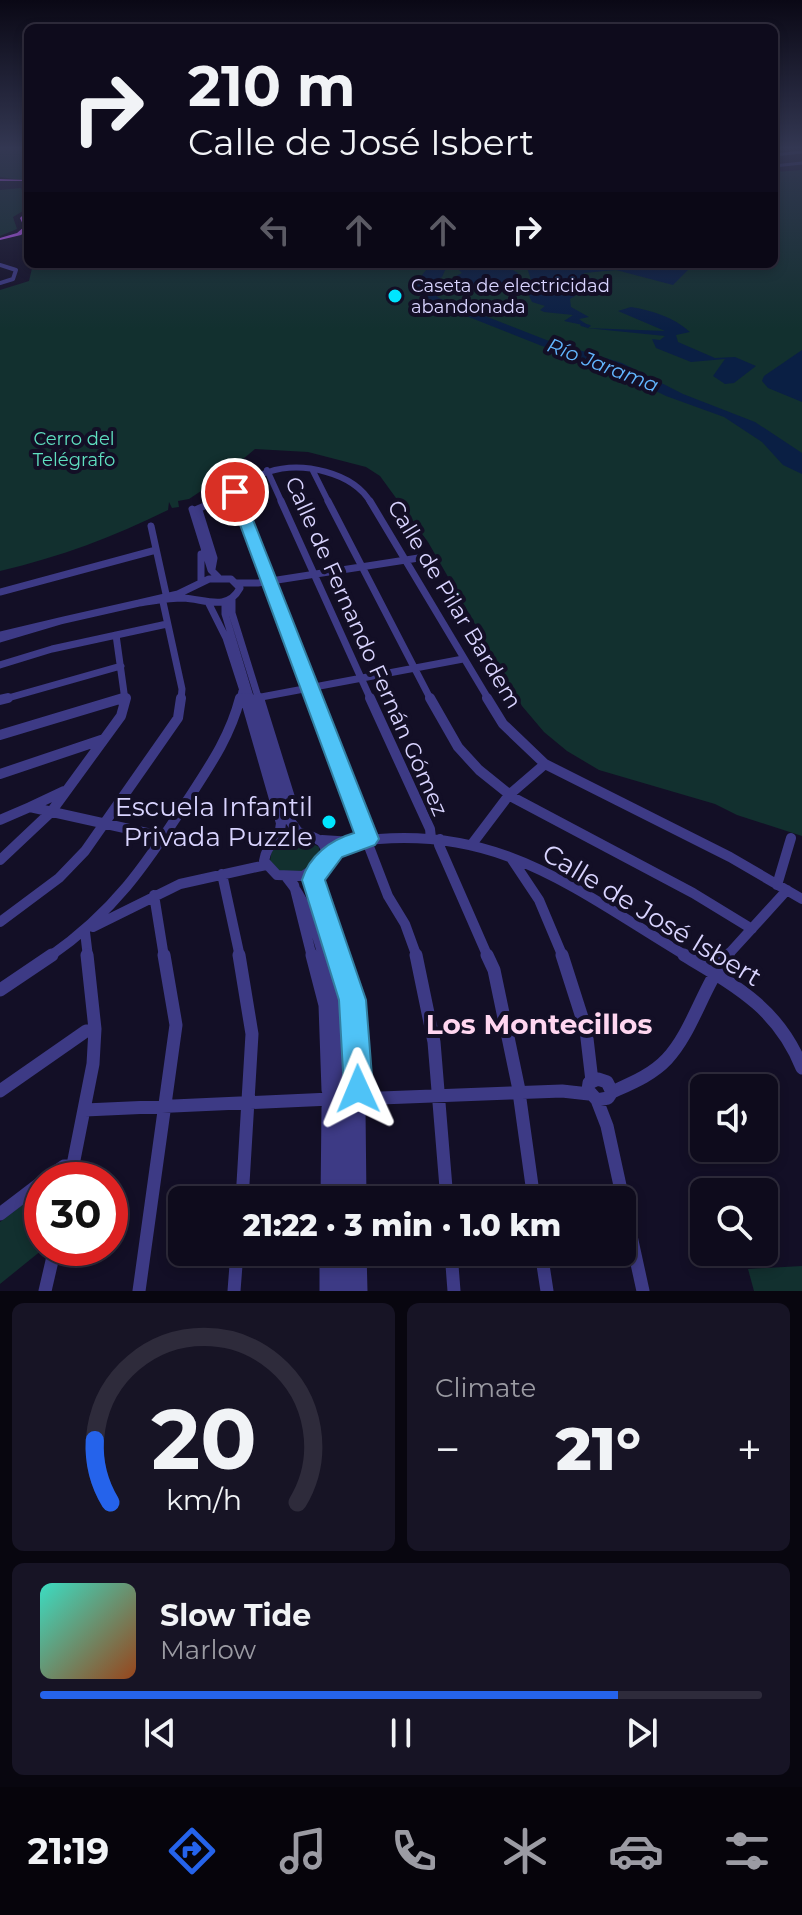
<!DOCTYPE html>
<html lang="en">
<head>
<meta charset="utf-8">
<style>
	body { margin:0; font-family:Montserrat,sans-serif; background:#171425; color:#f1f3f6; height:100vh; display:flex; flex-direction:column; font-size:30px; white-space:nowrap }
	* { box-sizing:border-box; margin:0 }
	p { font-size:26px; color:#9b9ba3 }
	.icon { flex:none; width:44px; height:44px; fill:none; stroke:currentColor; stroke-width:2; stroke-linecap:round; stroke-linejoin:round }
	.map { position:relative; height:1291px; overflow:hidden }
	.details { display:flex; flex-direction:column; gap:12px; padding:12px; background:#08060f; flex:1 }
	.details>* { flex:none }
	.hud { position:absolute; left:24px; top:24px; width:754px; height:244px; border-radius:12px; box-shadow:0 4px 12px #0003,0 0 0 2px #2e2b3b; background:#0e0b1c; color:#f1f3f6; overflow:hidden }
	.buttons { position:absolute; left:690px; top:1074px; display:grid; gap:16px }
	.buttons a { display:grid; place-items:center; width:88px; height:88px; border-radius:12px; background:#0e0b1c; box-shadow:0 4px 12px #0003,0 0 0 2px #2e2b3b; font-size:40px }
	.speed { position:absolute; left:24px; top:1162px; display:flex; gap:16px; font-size:40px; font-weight:700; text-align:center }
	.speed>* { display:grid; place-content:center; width:104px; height:104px; border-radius:50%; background:#0e0b1c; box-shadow:0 4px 12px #0003,0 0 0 2px #2e2b3b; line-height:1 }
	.speed .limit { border:12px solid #d22; background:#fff; color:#111 }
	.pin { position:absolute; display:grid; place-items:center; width:68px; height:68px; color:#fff; margin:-34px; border:4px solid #fff; border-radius:50%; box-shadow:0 2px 8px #0007 }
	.me { position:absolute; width:88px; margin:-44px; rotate:359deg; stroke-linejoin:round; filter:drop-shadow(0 0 6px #0008) }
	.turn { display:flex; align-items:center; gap:28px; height:168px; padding:0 32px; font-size:36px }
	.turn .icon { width:104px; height:104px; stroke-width:2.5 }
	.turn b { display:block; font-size:56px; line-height:68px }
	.lanes { display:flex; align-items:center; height:76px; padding:0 32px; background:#0003; justify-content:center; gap:40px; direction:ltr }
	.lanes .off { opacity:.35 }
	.big { font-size:60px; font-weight:800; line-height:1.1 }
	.details .widget { flex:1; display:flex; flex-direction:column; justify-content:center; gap:12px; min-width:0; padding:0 28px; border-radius:12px; background:#171425 }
	.details .dial { align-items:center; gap:0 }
	.dial svg { height:208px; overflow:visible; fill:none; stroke:#2e2b3b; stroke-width:7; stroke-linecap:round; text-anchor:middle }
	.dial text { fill:#f1f3f6; stroke:none }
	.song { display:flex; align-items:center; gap:24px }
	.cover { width:96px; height:96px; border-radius:12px; background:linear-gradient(135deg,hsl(170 70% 55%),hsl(20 70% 35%)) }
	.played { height:8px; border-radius:4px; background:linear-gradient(90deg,#2563eb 80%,#2e2b3b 80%) }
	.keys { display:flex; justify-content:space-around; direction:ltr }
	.heat { display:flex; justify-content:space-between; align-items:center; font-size:44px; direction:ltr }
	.details .tiles { flex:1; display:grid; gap:12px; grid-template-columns:1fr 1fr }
	.widget:last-child { grid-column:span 2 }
	.trip { position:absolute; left:168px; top:1186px; width:468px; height:80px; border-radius:12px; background:#0e0b1c; box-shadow:0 4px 12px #0003,0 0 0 2px #2e2b3b; font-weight:800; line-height:80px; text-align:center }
	.menu { display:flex; height:128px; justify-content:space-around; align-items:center; background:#06040b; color:#9b9ba3 }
	.menu .icon { width:56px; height:56px }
	.menu .on { color:#2563eb }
	.menu b { font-size:36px; color:#f1f3f6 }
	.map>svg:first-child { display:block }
	.green { fill:#12302f }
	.water { fill:#0a1f44 }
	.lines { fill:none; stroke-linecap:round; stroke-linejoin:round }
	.river { fill:#0a1f44; fill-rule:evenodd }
	.minor-far5 { stroke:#3d3a85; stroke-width:3 }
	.minor-far4 { stroke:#3d3a85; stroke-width:4 }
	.minor-far3 { stroke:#3d3a85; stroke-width:6 }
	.minor-far2 { stroke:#3d3a85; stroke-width:7 }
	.minor-far1 { stroke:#3d3a85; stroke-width:10 }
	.minor { stroke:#3d3a85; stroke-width:13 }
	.major { fill:#c25bff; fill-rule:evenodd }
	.route { fill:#4fc3f7; stroke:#337fa1; stroke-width:2 }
	.poi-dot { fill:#00e5ff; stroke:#130f26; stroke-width:3 }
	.labels { text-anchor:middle; stroke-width:8; stroke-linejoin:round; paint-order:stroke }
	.far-poi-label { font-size:18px; fill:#d9d4ff; stroke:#130f26; text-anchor:start }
	.far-park-label { font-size:18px; fill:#5fe0c0; stroke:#130f26 }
	.far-water-label { font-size:20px; font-style:italic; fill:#62b6ff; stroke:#130f26 }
	.street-label { font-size:22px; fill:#d9d4ff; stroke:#130f26 }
	.near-poi-label { font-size:26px; fill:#d9d4ff; stroke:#130f26; text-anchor:end }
	.near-street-label { font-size:26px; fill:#d9d4ff; stroke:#130f26 }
	.near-neighbourhood-label { font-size:28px; font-weight:bold; fill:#ffd6f0; stroke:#130f26 }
</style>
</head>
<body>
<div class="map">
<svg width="802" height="1291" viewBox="0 0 802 1291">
	<rect width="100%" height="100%" fill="#130f26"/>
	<path class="green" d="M0 148H28V181L0 177Z
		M802 170V836L737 815 715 804 599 770 567 751 544 732 522 706 428 542 380 476 366 467 308 452 255 449 242 460 243 462 203 486 204 489 189 499 178 501 179 507 172 508 169 502 168 510C113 537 60 557 0 571V290L29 281 33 264H774V172Z
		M21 188 28 208 13 217 17 229 0 236V190Z
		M299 837 319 847 320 859 303 873 279 871 270 861 272 849 283 839Z
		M42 1190V1250L0 1284V1222Z
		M802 1266V1291H754L748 1269Z"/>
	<path class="water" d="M431 264H448L442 277 425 285 439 298 549 341 622 363 683 394 755 422 802 453V474L783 465 762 442 724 417 666 396 596 362 542 346 451 310 425 297 414 285Z
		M464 264H520L519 269 513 270 518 273 512 283 497 284 496 290C481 294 463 290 456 276L462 273 459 270Z
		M526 264H656L689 269 673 285 616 270 584 273V277L600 280 570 299 571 307 589 317 579 319 586 324 583 325 564 321 573 315 544 312 540 310 545 306 532 302 527 291 537 286 527 283 531 280Z
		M631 307C654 311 673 317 690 332L676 335 678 342 715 358 735 357 756 366 734 383 725 384 713 376 725 359 691 362 656 348 652 339 660 340 665 336 586 328 665 331 618 311Z
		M802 350V402L768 388 762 381 764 376Z"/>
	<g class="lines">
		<path class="river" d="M583 323 590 325 591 326 588 328 581 326 580 325Z"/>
		<path class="minor-far5" d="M774 155 802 152
			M774 166 802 163"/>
		<path class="minor-far4" d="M0 265 16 270 13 279 0 283"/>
		<path class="minor-far3" d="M267 470 282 503
			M313 471 329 503
			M233 490 238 503
			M213 503C231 492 248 478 268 472 302 461 353 472 371 503"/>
		<path class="minor-far2" d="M237 501 313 700
			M281 501 371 700
			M328 501 431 700
			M370 501 489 700
			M192 509 211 570 218 577
			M199 510 214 558 212 569
			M193 511 216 501
			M151 526 166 594 163 602 182 689 181 700
			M201 554V581
			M209 579H231L240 588C227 612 205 599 183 598 169 598 154 601 139 603L178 594Z
			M237 583H258L425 557
			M0 592 156 550
			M232 599V613L259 700
			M225 602V614L251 700
			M209 604 226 638 246 700
			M64 620 139 603
			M64 620 139 603
			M0 635 64 620
			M116 635 125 700
			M0 639 64 620
			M0 665 52 649 167 624
			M256 698 463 659
			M1 700 121 666
			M117 700 126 697
			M240 700 242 691"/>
		<path class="minor-far1" d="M245 698 281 823 279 837
			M250 698 286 815 298 832
			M259 698 292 804 286 815
			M312 698 388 896 405 924 417 957
			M370 698 430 829 431 838
			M430 698 458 747 479 770 514 798 693 893 752 929
			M487 698 503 724 545 764 730 857 802 899
			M0 700 8 698
			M0 735 123 698
			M0 774 104 739
			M30 807 64 791
			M0 820 30 807 165 837
			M298 832C316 838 328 839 326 860L303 876 277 875 264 861C267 842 280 835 298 832Z
			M440 839 439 845 488 957
			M322 840 353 842 327 856
			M353 842C495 820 574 889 688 957
			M472 844 509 795 545 764
			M511 858 539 900 563 957
			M0 860 51 812 121 716 126 698
			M316 872 313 897 330 957
			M222 874 240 957
			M287 878C306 901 316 928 323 957
			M313 880 339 957
			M294 885 312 957
			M777 885 791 838
			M154 895 164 957
			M0 922 59 878 85 851 178 718 181 698
			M93 927 180 884 266 865
			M85 932 88 957
			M49 957C114 912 145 866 187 801 209 767 230 737 240 698
			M726 957 787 890"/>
		<path class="minor" d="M239 955 252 1034 242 1200
			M312 955 325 1005 328 1090 331 1095
			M323 955 339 1042 337 1089
			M329 955 343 1002 348 1079 355 1099 349 1113V1200
			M338 955 353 1000 359 1084 354 1094
			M416 955 434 1042 447 1200
			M487 955 494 970 518 1085 534 1200
			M562 955 586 1030 592 1081
			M684 955C736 986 779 1009 802 1068
			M0 990 52 955
			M598 1079 607 1082 612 1092 608 1098 597 1100 588 1090 589 1083Z
			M0 1091 86 1031 95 1029
			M612 1092C632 1083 652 1075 667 1059 693 1031 703 986 728 955
			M355 1099 562 1091 589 1094
			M597 1100 607 1126 643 1291
			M354 1102 359 1109 360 1200
			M337 1108 339 1200
			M85 1110 331 1099
			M44 1180 64 1166H73
			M70 1180 93 1064 95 1029 87 955
			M327 1200 328 1108 331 1102
			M0 1214 42 1182
			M326 1252V1291
			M338 1252V1291
			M349 1252V1291
			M360 1252 361 1291
			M451 1252 454 1291
			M541 1252 547 1291
			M45 1291 55 1248
			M139 1291 176 1025 164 955
			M234 1291 237 1252"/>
		<path class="major" d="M0 179 26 180 28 181H0Z
			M27 190H28V202L23 195Z
			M26 212H28V215L24 218 28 228 21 235 0 240V238L17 233 24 227 20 218Z"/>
	</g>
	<linearGradient id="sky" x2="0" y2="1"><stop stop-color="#0a0815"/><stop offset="0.45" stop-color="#333752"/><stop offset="1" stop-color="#333752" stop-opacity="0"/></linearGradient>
	<rect width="802" height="329" fill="url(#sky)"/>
	<path class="route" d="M235 488 242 492 379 839 375 845 342 857 325 880 366 1000 373 1089 368 1098 358 1102 348 1098 344 1089 339 1000 302 880C309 856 330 840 354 833L228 492Z"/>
	<g class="poi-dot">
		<circle cx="395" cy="296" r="8"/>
		<circle cx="329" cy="822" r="8"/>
	</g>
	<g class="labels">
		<g class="far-poi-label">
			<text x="411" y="292">Caseta de electricidad<tspan x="411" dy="21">abandonada</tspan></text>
		</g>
		<g class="far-park-label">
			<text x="74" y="445">Cerro del<tspan x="74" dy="21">Telégrafo</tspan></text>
		</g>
		<g class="far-water-label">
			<text transform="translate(603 365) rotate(21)" y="7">Río Jarama</text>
		</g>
		<g class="street-label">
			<text transform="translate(455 604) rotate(59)" y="8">Calle de Pilar Bardem</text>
			<text transform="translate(367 646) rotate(66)" y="8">Calle de Fernando Fernán Gómez</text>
		</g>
		<g class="near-poi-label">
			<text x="313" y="816">Escuela Infantil<tspan x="313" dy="30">Privada Puzzle</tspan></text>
		</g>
		<g class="near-street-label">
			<text transform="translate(652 915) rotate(31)" y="9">Calle de José Isbert</text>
		</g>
		<g class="near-neighbourhood-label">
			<text x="539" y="1034">Los Montecillos</text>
		</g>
	</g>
</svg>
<div class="buttons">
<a><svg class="icon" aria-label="sound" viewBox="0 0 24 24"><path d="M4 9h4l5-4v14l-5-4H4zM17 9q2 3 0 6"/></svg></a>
<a><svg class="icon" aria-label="search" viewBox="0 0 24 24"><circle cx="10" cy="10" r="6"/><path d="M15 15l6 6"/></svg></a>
</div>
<div class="speed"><div class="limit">30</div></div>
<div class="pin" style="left:235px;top:492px;background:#d93025"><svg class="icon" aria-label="arrive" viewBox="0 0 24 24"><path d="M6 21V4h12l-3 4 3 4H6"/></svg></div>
<svg class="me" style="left:358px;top:1089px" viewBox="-20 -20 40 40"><path d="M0-17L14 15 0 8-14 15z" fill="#4fc3f7" stroke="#fff" stroke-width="4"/></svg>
<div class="trip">21:22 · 3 min · 1.0 km</div>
<div class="hud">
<div class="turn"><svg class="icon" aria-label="right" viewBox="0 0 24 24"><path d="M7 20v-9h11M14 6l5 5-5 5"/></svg><div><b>210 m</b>Calle de José Isbert</div></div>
<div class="lanes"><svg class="icon off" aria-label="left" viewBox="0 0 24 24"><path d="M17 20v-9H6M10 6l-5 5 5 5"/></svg><svg class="icon off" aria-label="ahead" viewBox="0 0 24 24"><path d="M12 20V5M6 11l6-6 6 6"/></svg><svg class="icon off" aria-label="ahead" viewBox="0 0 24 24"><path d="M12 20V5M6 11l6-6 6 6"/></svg><svg class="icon" aria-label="right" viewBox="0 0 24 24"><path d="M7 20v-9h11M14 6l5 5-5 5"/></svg></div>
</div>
</div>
<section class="details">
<div class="tiles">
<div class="widget dial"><svg viewBox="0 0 100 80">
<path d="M14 69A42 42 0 1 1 86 69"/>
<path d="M14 69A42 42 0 0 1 8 45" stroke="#2563eb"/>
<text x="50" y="56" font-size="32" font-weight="700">20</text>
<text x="50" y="72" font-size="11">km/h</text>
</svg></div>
<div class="widget"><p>Climate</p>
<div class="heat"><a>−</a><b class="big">21°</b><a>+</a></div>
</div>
<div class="widget">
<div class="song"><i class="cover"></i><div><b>Slow Tide</b><p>Marlow</p></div></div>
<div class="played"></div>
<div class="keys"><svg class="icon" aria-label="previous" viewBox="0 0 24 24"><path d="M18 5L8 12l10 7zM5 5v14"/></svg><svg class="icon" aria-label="pause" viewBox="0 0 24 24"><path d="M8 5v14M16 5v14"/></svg><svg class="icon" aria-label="next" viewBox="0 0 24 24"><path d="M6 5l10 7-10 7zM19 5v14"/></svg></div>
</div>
</div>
</section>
<nav class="menu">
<b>21:19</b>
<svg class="icon on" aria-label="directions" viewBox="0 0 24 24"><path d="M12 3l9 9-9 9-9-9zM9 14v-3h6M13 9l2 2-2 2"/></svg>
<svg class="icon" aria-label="music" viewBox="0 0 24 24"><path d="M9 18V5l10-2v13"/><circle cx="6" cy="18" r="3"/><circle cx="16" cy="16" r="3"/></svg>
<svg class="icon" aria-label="phone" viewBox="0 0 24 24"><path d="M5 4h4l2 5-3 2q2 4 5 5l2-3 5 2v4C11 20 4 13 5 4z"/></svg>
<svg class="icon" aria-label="climate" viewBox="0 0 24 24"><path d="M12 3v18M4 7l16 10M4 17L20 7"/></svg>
<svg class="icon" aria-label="car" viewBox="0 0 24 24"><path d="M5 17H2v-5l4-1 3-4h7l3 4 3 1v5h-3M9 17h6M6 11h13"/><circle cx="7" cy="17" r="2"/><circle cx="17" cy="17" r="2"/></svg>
<svg class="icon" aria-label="filters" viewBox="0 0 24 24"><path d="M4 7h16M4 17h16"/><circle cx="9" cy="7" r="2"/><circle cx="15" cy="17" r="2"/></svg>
</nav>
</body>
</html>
